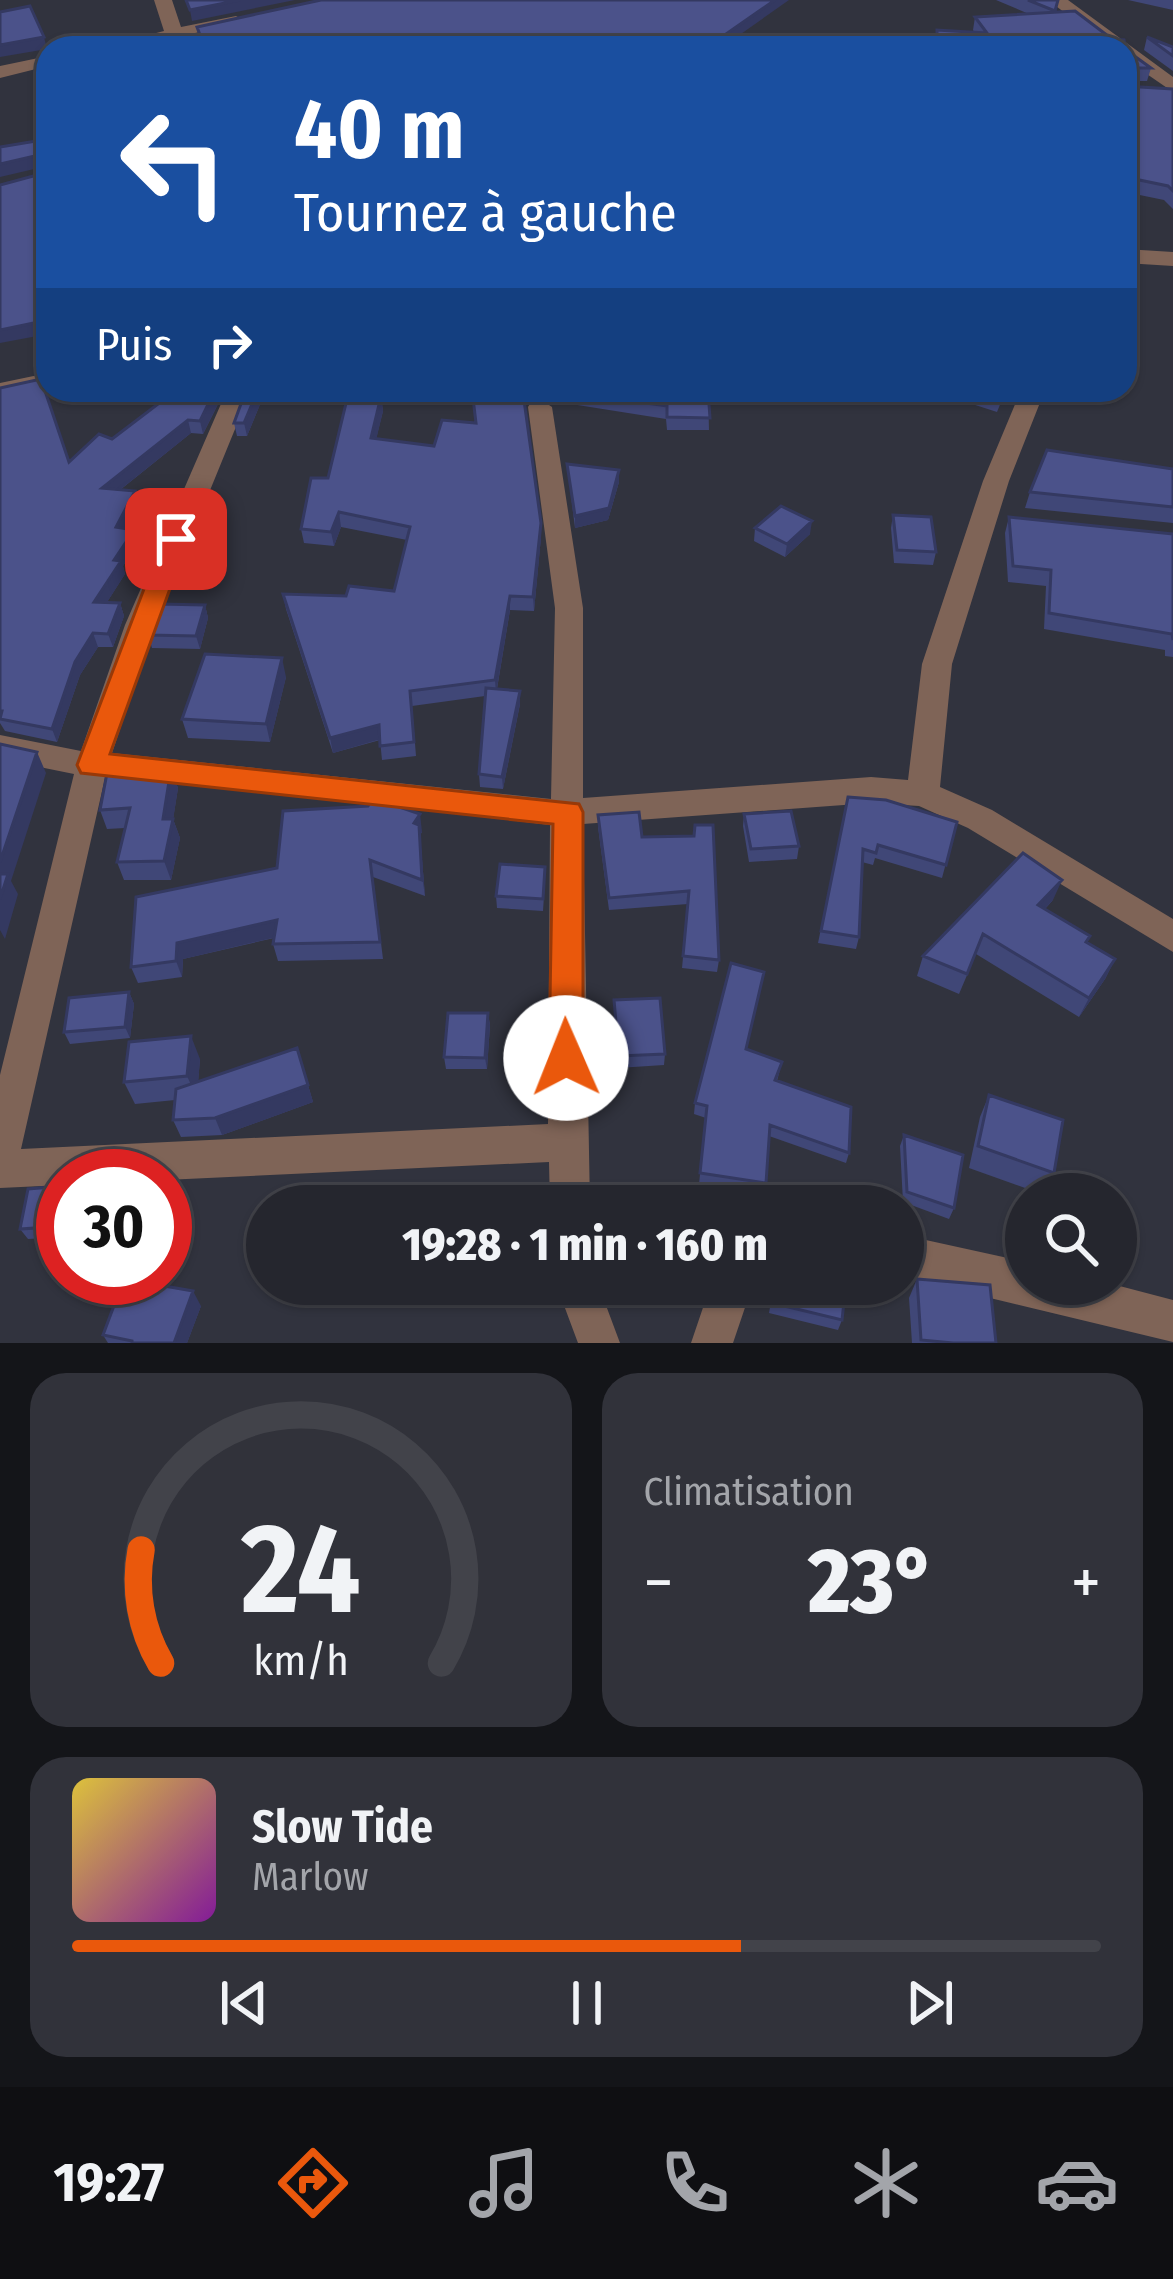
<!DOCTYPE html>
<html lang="fr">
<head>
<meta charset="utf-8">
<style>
	body { margin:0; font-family:"Fira Sans Condensed",sans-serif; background:#31323a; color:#f1f3f6; height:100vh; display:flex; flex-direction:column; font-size:45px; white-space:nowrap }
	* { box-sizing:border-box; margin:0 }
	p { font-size:39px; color:#a3a5aa }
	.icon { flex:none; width:66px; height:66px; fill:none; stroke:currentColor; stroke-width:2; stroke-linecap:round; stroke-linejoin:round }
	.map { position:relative; height:1343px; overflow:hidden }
	.panel { display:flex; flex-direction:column; gap:30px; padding:30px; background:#141519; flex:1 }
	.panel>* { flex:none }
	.top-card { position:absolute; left:36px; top:36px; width:1101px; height:366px; border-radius:36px; box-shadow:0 3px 9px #0004,0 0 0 3px #42434a; background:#1a4fa0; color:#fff; overflow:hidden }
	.fabs { position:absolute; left:1005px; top:1173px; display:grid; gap:24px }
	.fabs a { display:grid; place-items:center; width:132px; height:132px; border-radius:50%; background:#25262e; box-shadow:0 3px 9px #0004,0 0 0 3px #42434a; font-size:60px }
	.speed { position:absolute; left:36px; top:1149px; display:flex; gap:24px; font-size:60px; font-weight:700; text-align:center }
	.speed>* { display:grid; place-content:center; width:156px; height:156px; border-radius:50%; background:#25262e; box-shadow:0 3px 9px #0004,0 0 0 3px #42434a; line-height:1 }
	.speed .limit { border:18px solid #d22; background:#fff; color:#111 }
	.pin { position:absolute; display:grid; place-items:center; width:102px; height:102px; color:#fff; margin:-51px; border-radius:24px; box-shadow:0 6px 18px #0006 }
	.me { position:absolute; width:132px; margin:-66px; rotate:359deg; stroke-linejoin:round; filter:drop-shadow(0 0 9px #0008) }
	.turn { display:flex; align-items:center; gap:42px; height:252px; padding:0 60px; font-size:54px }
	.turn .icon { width:156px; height:156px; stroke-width:2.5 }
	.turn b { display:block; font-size:84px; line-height:102px }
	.then { display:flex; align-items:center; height:114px; padding:0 60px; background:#0003; gap:24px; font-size:45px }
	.big { font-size:90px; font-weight:800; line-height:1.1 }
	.panel .tile { flex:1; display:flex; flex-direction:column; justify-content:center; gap:18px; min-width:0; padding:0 42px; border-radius:36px; background:#31323a }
	.panel .dial { align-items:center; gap:0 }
	.dial svg { height:312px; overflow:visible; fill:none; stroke:#42434a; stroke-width:7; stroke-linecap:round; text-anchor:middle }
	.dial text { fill:#f1f3f6; stroke:none }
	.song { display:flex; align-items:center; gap:36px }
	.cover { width:144px; height:144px; border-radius:18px; background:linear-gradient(135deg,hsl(50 70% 55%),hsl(290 70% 35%)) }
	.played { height:12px; border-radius:6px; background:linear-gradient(90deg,#ea580c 65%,#42434a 65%) }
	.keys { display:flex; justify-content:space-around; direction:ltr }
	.heat { display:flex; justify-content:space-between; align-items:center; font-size:66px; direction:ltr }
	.panel .tiles { flex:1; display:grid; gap:30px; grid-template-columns:1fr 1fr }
	.tile:last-child { grid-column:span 2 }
	.trip { position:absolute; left:246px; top:1185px; width:678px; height:120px; border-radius:60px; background:#25262e; box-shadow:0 3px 9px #0004,0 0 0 3px #42434a; font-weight:800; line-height:120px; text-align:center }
	.menu { display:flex; height:192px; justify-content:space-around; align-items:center; background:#0f0f12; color:#a3a5aa }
	.menu .icon { width:84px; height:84px }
	.menu .selected { color:#ea580c }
	.menu b { font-size:54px; color:#f1f3f6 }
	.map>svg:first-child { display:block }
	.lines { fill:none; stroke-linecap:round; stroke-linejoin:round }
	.street { fill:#7f6457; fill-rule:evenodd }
	.wall { fill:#404777 }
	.shaded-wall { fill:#343961 }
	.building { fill:#4b528a; stroke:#343961; stroke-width:3 }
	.route { fill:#ea580c; stroke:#983908; stroke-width:3 }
</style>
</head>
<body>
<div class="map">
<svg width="1173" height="1343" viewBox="0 0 1173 1343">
	<rect width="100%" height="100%" fill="#31333e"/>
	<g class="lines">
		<path class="street" d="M154 0H172L181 27 236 16 245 21 133 48H98L164 31Z
			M1048 0H1068L1173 77V92L1125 59V48H1111Z
			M48 56V66L0 78V66Z
			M1125 249 1173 252V266L1125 263Z
			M48 373V387L0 397V383Z
			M227 390H251L155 625 112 753 551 799 555 608 528 407 531 402 540 399 552 407 583 608V798L871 777 908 780 922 664 983 481 1021 390H1045L1009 481 952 664 940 787 992 810 1173 919V952L968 828 919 806 871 803 583 824 590 1206H550L549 1162 165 1180V1176H63V1185L0 1188V1075L74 774 0 759V735L81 751 125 625ZM105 778 155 779 550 825 548 1124 21 1149Z
			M903 1235 1026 1262V1284H1112L1173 1300V1342L903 1277Z
			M556 1284H598L620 1343H578Z
			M711 1284H753L733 1343H691Z"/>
	</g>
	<path class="wall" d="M996 0H1058L1055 12 1075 11 1112 39 1124 40 1126 50 1151 68 1147 81H1125V86L1173 89V209L1164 200 1125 192V48H923L925 36H936L937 30 974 32 973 30 975 17 1029 14Z
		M1128 0H1173V10Z
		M1147 37 1173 47V71L1144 50Z
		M0 388 69 462 112 439 160 403 144 390H225L203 434 191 433 120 490 135 491 139 504 126 529 138 543 123 566 125 574 107 602 120 603 124 616 113 647H98L80 675 57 742 5 731 0 723Z
		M246 390H266L247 436H237L234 423Z
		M708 390 709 430H667L666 419 571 404V392Z
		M942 390H1006L997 412 941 394Z
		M381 396 383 411 376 439 434 446 531 397 525 406 541 537 534 611 510 610 497 689 520 704 503 789 480 787 479 774 485 696 412 706 416 756 382 760 380 740 333 753 286 609 283 594 346 596 394 591 407 540 341 527 334 546 304 543 301 529 328 478Z
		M567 464 619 470V482L608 520 575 528Z
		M1173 469V523L1025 508 1030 492Z
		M893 515 936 552 933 565 894 563 891 528Z
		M1009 517 1173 534V657L1165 656V650L1044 629 1046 586 1008 582 1005 533Z
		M755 528 810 534 785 557 754 541Z
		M205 605 208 618 200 649 152 648 148 635Z
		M286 677 270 742 188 738 182 719Z
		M171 769 178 788 173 819 180 838 171 880H124L117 862 125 828 107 829 100 810Z
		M848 797 957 822 942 878 875 858 873 865 862 862 859 937 856 949 818 943Z
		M744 814 799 846 797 859 749 862 743 826Z
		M598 815 642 837 694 836 719 960 717 972 682 968 688 904 609 910 598 827Z
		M422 832 420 835 425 896 373 877 383 959 278 961 273 944 274 938 183 959 182 977 138 983 131 967 277 868Z
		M545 880 543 911 497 908 496 896Z
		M1053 900 1045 909 1090 936 1087 943 1115 959 1105 979 1079 1017 976 954 959 994 917 976 923 956Z
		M129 992 134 1004 130 1038 70 1044 64 1032Z
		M614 1000 665 1054 664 1065 618 1068Z
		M488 1013 490 1025 487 1069H446L444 1057Z
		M297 1048 313 1102 222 1135 181 1137 173 1120 175 1100 135 1104 124 1082 200 1059 198 1082Z
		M746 1049 782 1062 777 1081 849 1153 846 1163 769 1136 764 1193 699 1184 706 1118 694 1114 695 1103Z
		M989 1095 1054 1173 1042 1194 969 1168 980 1117Z
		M904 1135 954 1208 949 1219 903 1202 900 1146Z
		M63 1186V1237L28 1239 20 1229Z
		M917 1279 996 1343H912L909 1298Z
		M774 1284H846L842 1320 838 1330 769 1313Z
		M201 1306 187 1343H108L103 1335Z"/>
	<path class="shaded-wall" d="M240 0H295L192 21 190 10Z
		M775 0H789L721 48H706Z
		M44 37 47 49 0 57V45Z
		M43 154 47 166 0 177V164Z
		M48 320V334L0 343V330Z
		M215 390H225L203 434 200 421Z
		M258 390H266L247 436 244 423Z
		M525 390H531V397L524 408 523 393Z
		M381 396 383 411 373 453 371 438Z
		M188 420 191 433 106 501 102 488Z
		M619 470V482L608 520 575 528V516Z
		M135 491 139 504 120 540 116 527Z
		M339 512 341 527 334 546 331 532Z
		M812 521 810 534 785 557 787 544Z
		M541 523V537L534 611 533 597Z
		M134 530 138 543 123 566 125 574 99 615 94 602 114 560Z
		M510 596V610L496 694 495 680Z
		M120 603 124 616 113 647 108 634Z
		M205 605 208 618 200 649 196 636Z
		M93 633 98 647 80 675 57 742 52 729 75 662Z
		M282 658 286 677 270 742 266 724Z
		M520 691V704L503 789 502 777Z
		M379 725 381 739 333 753 330 738Z
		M37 752 46 773 11 881 18 894 5 939 0 930V862Z
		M171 769 178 788 172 827 173 819 180 838 171 880 164 861 163 819Z
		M420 814 422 832 420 835 425 896 414 823Z
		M1062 880 1053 900 1030 925 1038 905Z
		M277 920 281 936 183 959 182 977 176 961 177 943Z
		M1115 959 1105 979 1079 1017 1089 998Z
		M129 992 134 1004 130 1038 125 1027Z
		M488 1013 490 1025 487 1069 485 1058Z
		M191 1036 200 1059 197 1098 187 1076Z
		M308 1085 313 1102 222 1135 215 1118Z
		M193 1291 201 1306 187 1343H174Z"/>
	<path class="building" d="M186 0H240L190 10Z
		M321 0H775L706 48H205L197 27Z
		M1028 0H1058L1055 11Z
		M30 6 44 37 0 45V12Z
		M1075 11 1112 39 1124 40 1126 50 1151 68H1126L1125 86 1173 89V191L1168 186 1125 177V48H926L925 36H937V30L987 33 975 17Z
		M1147 37 1173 47V56Z
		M48 139V157L43 154 0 164V147Z
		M48 172V320L0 330V185Z
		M41 379 69 462 99 434 112 439 166 398 157 390H215L200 421 188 420 102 488 135 491 116 527 134 530 114 560 121 561 94 602 120 603 108 634 93 633 75 662 52 729 0 719 2 711H0V388Z
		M246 390H258L244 423H234Z
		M472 390H525L523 393 541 523 533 597 510 596 495 680 410 691 414 742 380 746 379 725 330 738 283 594 346 596 349 586 394 591 410 527 339 512 331 532 301 529 311 478H328L348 395 381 396 371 438 434 446 442 420 476 423Z
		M571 390H708L710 418 667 417V406L571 392Z
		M973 390H1004L1000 399Z
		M1047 450 1173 469V507L1030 492Z
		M567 464 619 470 609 508 575 516Z
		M781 506 812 521 787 544 755 528Z
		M893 515 931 517 936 552 897 550Z
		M1009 517 1173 534V640L1172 634 1049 613 1051 570 1013 566Z
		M159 604 205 605 196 636 148 635Z
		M205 654 282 658 266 724 182 719Z
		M486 688 520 691 502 777 479 774Z
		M0 744 37 752 0 862Z
		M171 769 163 819H173L164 861 117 862 130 808 100 810 107 773Z
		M848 797 886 800 957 822 946 865 878 845 876 853 863 849 859 937 821 931Z
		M373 798 420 814 414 823 419 825 422 880 370 860 380 942 273 944 277 920 177 943 176 961 131 967 136 897 277 868 283 811 368 806Z
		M791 811 799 846 751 849 744 814Z
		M639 812 642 837 694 836 695 825H713L719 960 683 956 689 891 609 898 598 815Z
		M1023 853 1062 880 1038 905 1090 936 1086 942 1115 959 1089 998 983 934 967 974 923 956Z
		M500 864 545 867 543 899 496 896Z
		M0 874H8L0 899Z
		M731 963 764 972 746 1049 782 1062 775 1080 851 1107 849 1153 770 1125 766 1183 700 1173 707 1106 695 1103Z
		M129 992 125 1027 64 1032 69 998Z
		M660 998 665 1054 619 1056 614 1000Z
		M448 1013H488L485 1058 444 1057Z
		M191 1036 187 1076 124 1082 129 1042Z
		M297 1048 308 1085 215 1118 173 1120 176 1089Z
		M989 1095 1063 1120 1054 1173 978 1146Z
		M904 1135 963 1155 954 1208 907 1192Z
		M63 1186V1226L20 1229 28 1189Z
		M124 1279 193 1291 174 1343H132V1341L103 1335Z
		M917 1279 990 1285 996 1343H953L921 1340Z
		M775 1284H846L842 1320 772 1303Z"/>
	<path class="route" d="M176 531 188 539 110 754 579 804 583 812V1058L578 1069 566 1073 554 1069 549 1058 553 824 81 773 77 765 163 539Z"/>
</svg>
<div class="fabs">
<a><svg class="icon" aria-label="search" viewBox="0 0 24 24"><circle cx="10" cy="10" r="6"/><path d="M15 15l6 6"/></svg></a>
</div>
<div class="speed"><div class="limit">30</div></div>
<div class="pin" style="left:176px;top:539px;background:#d93025"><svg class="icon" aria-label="arrive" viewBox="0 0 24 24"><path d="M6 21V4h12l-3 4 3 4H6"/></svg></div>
<svg class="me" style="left:566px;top:1058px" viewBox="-20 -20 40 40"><circle r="19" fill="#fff"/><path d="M0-13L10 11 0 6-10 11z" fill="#ea580c"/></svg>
<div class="trip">19:28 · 1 min · 160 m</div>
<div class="top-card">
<div class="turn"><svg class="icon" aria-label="left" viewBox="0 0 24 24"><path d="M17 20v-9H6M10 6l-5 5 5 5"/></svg><div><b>40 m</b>Tournez à gauche</div></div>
<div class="then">Puis<svg class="icon" aria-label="right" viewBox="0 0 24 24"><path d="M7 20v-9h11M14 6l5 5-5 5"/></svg></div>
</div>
</div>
<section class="panel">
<div class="tiles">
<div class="tile dial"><svg viewBox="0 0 100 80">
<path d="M14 69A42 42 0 1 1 86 69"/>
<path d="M14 69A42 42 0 0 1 9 40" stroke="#ea580c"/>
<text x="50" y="56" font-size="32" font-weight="700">24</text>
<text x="50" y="72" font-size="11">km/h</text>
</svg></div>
<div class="tile"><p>Climatisation</p>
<div class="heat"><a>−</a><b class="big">23°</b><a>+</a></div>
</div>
<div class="tile">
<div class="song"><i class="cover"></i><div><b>Slow Tide</b><p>Marlow</p></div></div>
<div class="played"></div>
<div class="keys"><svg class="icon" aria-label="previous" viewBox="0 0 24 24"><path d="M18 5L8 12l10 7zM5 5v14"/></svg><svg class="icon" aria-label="pause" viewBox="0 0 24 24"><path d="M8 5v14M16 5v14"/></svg><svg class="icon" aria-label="next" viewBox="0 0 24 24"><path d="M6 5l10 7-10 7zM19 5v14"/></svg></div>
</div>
</div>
</section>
<nav class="menu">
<b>19:27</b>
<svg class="icon selected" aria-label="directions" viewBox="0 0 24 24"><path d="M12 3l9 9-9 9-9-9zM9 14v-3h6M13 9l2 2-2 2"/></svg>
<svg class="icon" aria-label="music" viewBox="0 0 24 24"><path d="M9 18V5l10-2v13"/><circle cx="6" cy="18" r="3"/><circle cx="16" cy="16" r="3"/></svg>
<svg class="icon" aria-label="phone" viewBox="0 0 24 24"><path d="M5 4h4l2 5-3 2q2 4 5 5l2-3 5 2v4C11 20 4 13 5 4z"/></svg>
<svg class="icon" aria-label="climate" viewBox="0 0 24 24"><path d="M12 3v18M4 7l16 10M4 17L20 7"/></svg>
<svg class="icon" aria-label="car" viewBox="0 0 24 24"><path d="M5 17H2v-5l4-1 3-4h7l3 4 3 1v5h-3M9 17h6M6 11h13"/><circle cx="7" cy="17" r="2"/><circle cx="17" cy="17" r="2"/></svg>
</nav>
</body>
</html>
